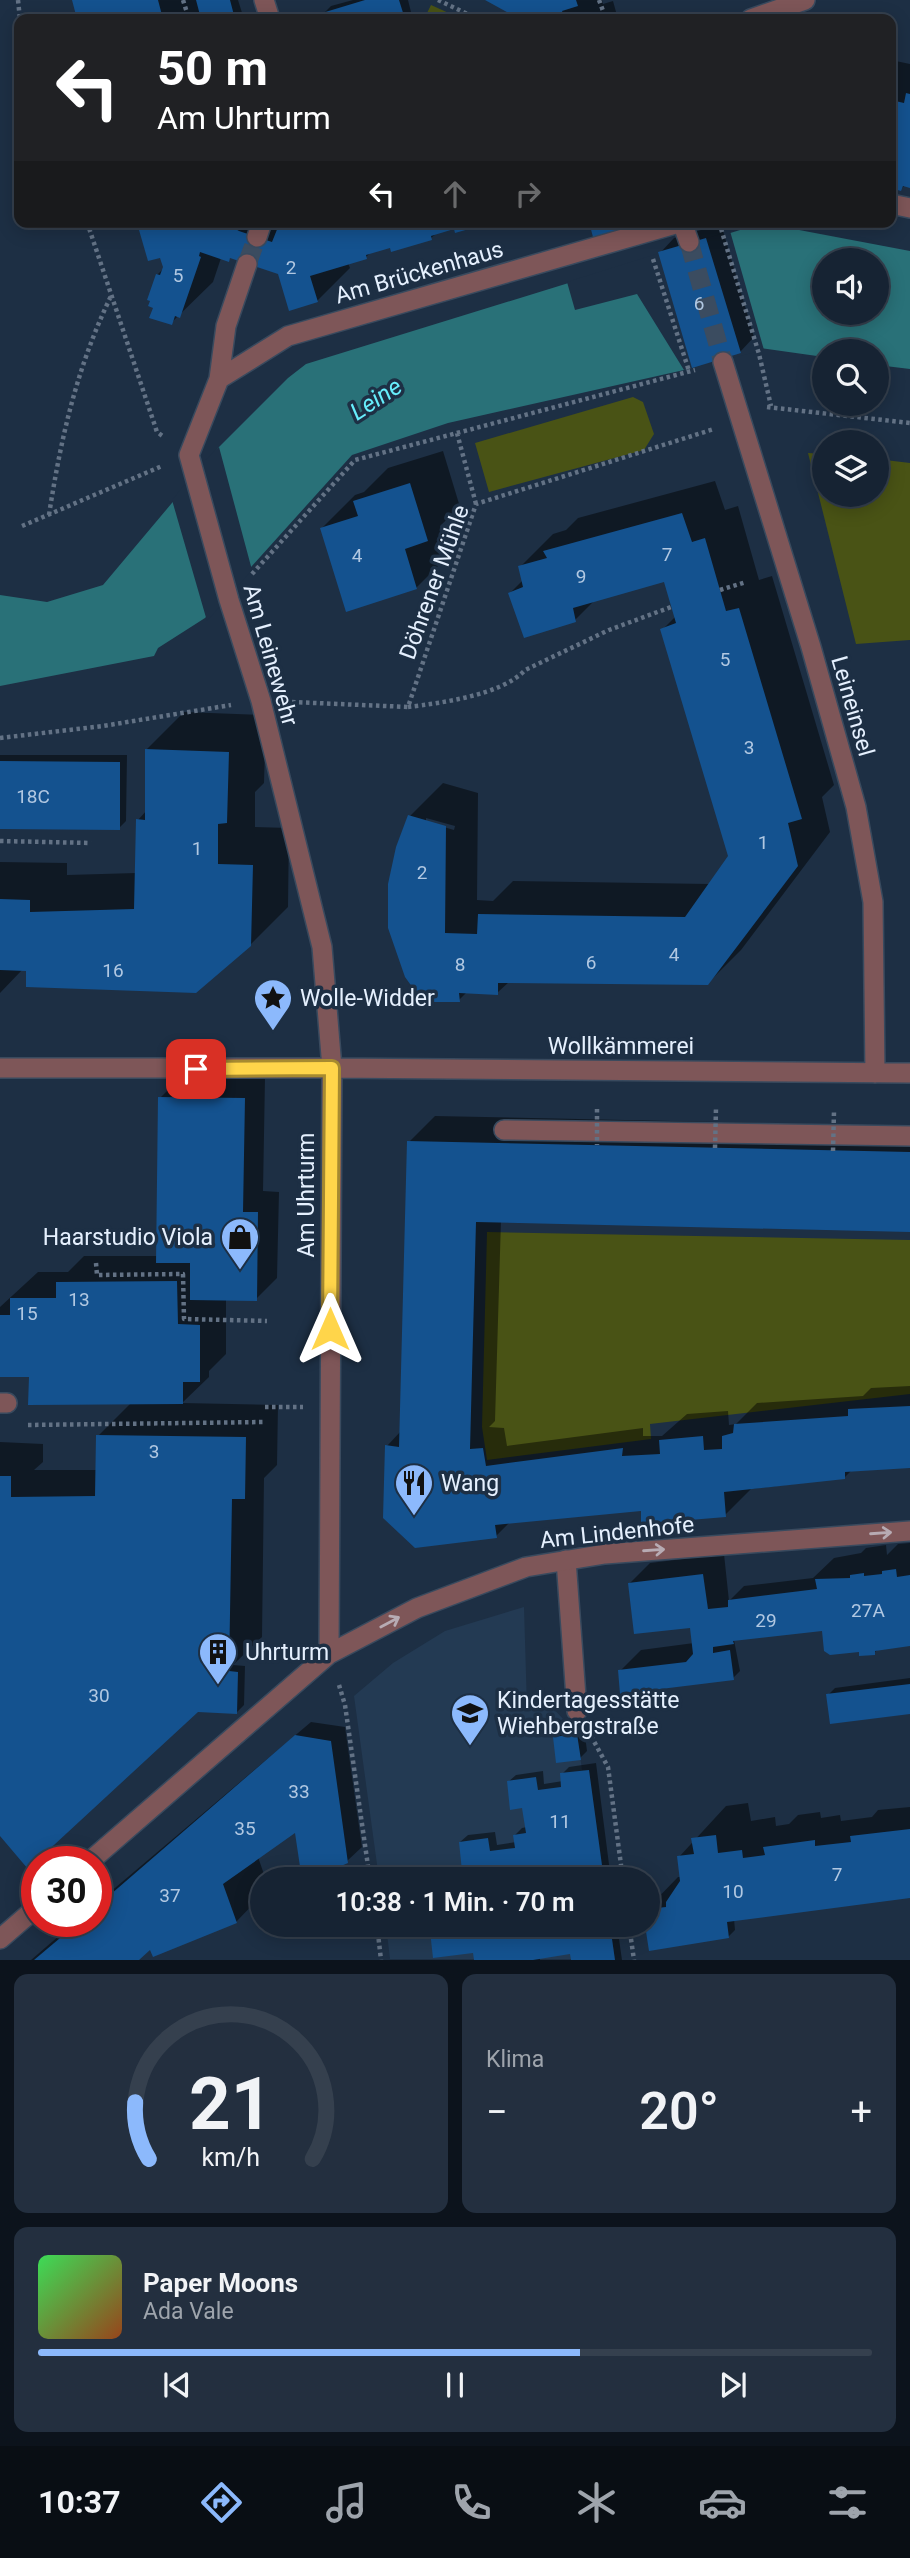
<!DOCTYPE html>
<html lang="de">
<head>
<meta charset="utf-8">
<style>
	body { margin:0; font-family:Roboto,sans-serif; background:#232f3f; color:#f1f3f6; height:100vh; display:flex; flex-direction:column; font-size:26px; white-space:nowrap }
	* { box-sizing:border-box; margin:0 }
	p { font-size:23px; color:#9ea4ac }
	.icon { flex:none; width:38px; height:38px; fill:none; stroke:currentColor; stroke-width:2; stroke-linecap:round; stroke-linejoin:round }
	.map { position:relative; height:1960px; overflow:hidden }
	.details { display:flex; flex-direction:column; gap:14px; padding:14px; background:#0c131c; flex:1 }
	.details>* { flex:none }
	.banner { position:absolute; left:14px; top:14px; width:882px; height:214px; border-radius:14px; box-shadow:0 4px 18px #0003,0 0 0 2px #35404e; background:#202124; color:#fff; overflow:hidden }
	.controls { position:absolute; left:812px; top:248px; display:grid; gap:14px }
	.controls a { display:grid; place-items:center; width:77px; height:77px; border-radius:50%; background:#162333; box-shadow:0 4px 18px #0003,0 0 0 2px #35404e; font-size:35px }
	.speed { position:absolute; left:21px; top:1846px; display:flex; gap:14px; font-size:35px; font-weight:700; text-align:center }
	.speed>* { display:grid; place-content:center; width:91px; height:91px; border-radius:50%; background:#162333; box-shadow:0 4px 18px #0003,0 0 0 2px #35404e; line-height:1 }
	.speed .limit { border:10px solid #d22; background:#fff; color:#111 }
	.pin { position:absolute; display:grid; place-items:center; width:60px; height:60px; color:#fff; margin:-30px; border-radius:14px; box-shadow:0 4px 10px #0006 }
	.me { position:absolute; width:77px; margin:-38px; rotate:0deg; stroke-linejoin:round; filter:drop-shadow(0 0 5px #0008) }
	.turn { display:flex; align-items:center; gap:24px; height:147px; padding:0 28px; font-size:32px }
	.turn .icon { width:91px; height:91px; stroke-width:2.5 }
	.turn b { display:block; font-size:49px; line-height:60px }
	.lanes { display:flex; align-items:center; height:66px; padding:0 28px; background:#0003; justify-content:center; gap:35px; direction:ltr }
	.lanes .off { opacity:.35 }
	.big { font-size:52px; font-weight:600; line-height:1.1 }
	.details .widget { flex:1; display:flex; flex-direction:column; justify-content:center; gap:10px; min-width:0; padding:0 24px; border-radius:14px; background:#232f3f }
	.details .dial { align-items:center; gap:0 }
	.dial svg { height:182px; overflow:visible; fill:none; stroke:#35404e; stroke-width:7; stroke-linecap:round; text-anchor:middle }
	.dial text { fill:#f1f3f6; stroke:none }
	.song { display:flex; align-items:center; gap:21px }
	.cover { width:84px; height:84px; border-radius:10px; background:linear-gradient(135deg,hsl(130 70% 55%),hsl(20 70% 35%)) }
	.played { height:7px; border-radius:4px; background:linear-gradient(90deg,#8cb9fc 65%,#35404e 65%) }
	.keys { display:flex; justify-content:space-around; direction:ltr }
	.heat { display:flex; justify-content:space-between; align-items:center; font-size:38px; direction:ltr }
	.details .tiles { flex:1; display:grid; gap:14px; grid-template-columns:1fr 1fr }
	.widget:last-child { grid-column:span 2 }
	.trip { position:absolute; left:250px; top:1867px; width:410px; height:70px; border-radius:35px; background:#162333; box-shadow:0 4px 18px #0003,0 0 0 2px #35404e; font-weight:600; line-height:70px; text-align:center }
	.menu { display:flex; height:112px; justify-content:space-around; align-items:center; background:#090e14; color:#9ea4ac }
	.menu .icon { width:49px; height:49px }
	.menu .current { color:#8cb9fc }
	.menu b { font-size:32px; color:#f1f3f6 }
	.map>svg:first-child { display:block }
	.built { fill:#233a53 }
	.green { fill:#495315 }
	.water { fill:#297178; fill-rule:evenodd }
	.pier { fill:#1d2f44 }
	.shadow { fill:#0007; fill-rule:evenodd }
	.building { fill:#14528f }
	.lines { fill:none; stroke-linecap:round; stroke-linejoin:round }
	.minor-tunnel { stroke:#3b4c60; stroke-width:19; stroke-dasharray:19 10; stroke-linecap:butt }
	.service-casing { stroke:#394a5e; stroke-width:22 }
	.minor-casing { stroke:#394a5e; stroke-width:22 }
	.path { stroke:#637285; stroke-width:4.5; stroke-dasharray:3.5 3.5; stroke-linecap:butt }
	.service { stroke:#7e5658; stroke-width:19 }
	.minor { stroke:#7e5658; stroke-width:19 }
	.path-bridge { stroke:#637285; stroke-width:4.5; stroke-dasharray:3.5 3.5; stroke-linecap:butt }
	.oneway { stroke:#b7abb3 }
	.route-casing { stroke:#a68a30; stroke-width:18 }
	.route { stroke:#ffd54a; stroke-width:12 }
	.labels { text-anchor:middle; stroke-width:7; stroke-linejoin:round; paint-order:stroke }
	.number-label { font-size:19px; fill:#b1c8e2 }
	.street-label { font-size:23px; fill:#e5f0fe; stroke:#1d2f44 }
	.poi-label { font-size:23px; fill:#e5f0fe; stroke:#1d2f44; text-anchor:start }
	.water-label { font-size:24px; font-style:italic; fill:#67eefc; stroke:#1d2f44 }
</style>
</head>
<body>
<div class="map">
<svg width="910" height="1960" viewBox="0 0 910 1960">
	<rect width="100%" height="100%" fill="#1d2f44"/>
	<path class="built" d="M524 1607 527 1708 551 1706 577 1734 582 1770H589L604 1879H379L354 1696 393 1663 445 1631Z
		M386 1925H610L615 1959H390Z"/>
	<path class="green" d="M431 5 462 19H424Z
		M633 397 643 402 654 434 644 450 489 492 475 443Z
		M808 453 824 454V495H877V459L910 463V640L856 644Z
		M487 1232 910 1240V1394L650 1424 651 1439 487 1460 482 1427Z"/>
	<path class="water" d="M753 226H778L910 251V369L877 365V352H824V357L760 348 684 370 448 423 352 455 205 618 158 648 154 656 0 686V595L47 602 103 585 219 447 288 378 306 364ZM824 261H877V313H824Z"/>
	<path class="pier" d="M730 231 764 350 684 370 637 294 575 310 567 282Z
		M219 447 252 570 207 621 172 500 204 461Z"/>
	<path class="shadow" d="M73 0H238L244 19H79Z
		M353 0H408L412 16 408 19H326L324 13 331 6Z
		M489 0H602L603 4 613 1 618 19H532L529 10Z
		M891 60 910 64V186L905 185 901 189 891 187Z
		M150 222H478L475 225 455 227 438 232 431 238 372 251 366 257 348 263 350 268 317 301 279 273 231 257 228 260 221 258 213 282 171 323 155 307 157 275 165 267 161 256 141 231Z
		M721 224 754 337 740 352 660 253 674 238Z
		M443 451 460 507 440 526 449 555 416 588 322 528 355 495 364 492 388 468Z
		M715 481 725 510 738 506 759 580 772 576 834 785 822 797 830 832 741 950 708 983 509 982 497 993 467 992 459 1000 410 816 443 783 478 793 477 900 493 901 513 881 710 884 730 857 662 630 676 616 665 580 595 600 575 620 510 593 523 580 520 567 553 534 566 530 578 518ZM426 818 455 826 454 830 426 822Z
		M184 712 266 715 264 783 255 792V827L289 828 288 907 250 945 23 969 0 993V862L67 863V875L136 873 138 820 147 810 146 750Z
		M0 755H127L126 821 119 828H0Z
		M181 1077 265 1078 263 1191 279 1192 277 1278 256 1299H226V1354L209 1371V1377L182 1403 278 1405 277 1465 264 1478 262 1637 233 1665 245 1666 244 1705 237 1712 197 1711 0 1834V1442L43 1444V1462L34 1470H97L98 1436 131 1403 31 1376 0 1375V1307L38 1272H68L84 1256H158L160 1098Z
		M435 1116 910 1126V1230L501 1220 495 1421 489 1427 504 1428 507 1446 643 1428V1436H662L687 1414 728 1411 729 1425 736 1424 757 1403 863 1396 871 1388 910 1386V1467L852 1470 844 1478 751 1489 725 1515 643 1507 510 1522 496 1536 387 1446 401 1431 409 1142Z
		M910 1543V1645L879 1648 874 1653 824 1629 734 1640 740 1671 733 1678 620 1671 641 1650 694 1643 692 1626 629 1584 650 1563 724 1554 729 1601 744 1586 813 1578 834 1558 861 1553 866 1548 886 1545 887 1555 898 1544Z
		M910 1678V1712L828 1695 835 1688Z
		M311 1722 345 1727 362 1847 347 1861 296 1830 258 1857 266 1880H262V1895L236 1922 151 1947 136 1960H31L75 1922H96V1904Z
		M584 1728 587 1751 580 1758 555 1738 562 1731Z
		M596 1763 611 1880H479L477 1867 460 1842 468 1835 495 1832 497 1845 516 1842 515 1835 522 1828 527 1827 524 1806 508 1782 516 1775 543 1771 544 1784 563 1781 562 1774 569 1767Z
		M748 1803 751 1821 775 1817 776 1826 789 1824 798 1815 820 1812 821 1818 840 1815 841 1821 872 1817 878 1810 910 1807V1896L734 1919 735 1930 728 1937 650 1949 648 1908 678 1877H681L679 1857 726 1806Z
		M416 1925H617L622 1960H573L572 1952 540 1956V1960H476L475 1951 432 1929Z"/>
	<path class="building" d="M72 0H158L163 19H77Z
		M196 0H230L235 19H201Z
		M365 0H399L405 19H324L322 13Z
		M485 0H576L578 6 562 11 565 19H529L527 14 516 17Z
		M906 93 910 94V188L903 186 901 191 891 188V100L904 103Z
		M148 222H224L239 231 272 242 278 227 290 222H474L476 227 455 233 454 229 431 236 432 240 391 252 390 248 366 255 367 259 310 276 318 302 289 311 278 274 230 258 229 262 200 252 199 256 201 257 180 318 175 316 172 325 149 318 153 308 148 306 150 301 147 300 156 274 160 275 163 267 160 258 148 261 139 230 150 227Z
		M589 222H631V223L617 227 618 230 593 237Z
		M706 238 741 353 692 368 658 252Z
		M410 483 428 541 405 549 417 589 346 612 320 528 358 516 353 501Z
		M682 513 692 542 705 538 726 611 739 608 802 819 788 823 798 866 708 985 498 983V995L459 993 460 1002H423L405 977 388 928V884L396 847 408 815 446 826 445 933 477 934 478 914 685 917 728 856 660 629 676 623 664 582 573 608 576 622 524 638 508 593 523 587 518 566 547 558 543 551Z
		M145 749 229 752 227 823 218 824V864L253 865 251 946 196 993 26 987V971L0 970V899L30 900V912L134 909 136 819 145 820Z
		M0 761 120 762V830L0 829Z
		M158 1097 245 1098 243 1212H258L257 1301 190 1300V1263H156Z
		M407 1141 910 1152V1232L476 1222 470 1449 483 1448 486 1466 623 1448 622 1456 660 1454 659 1440 703 1436 704 1450 722 1449V1436L733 1433 734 1424 848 1416V1409L910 1406V1468L845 1472V1479L724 1492 726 1517 641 1524V1511L495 1525 497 1538 415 1548 383 1518 385 1445 399 1447Z
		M177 1281 178 1324 200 1325V1382H183V1404L28 1405 29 1377H0V1315H10V1298H56V1282Z
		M96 1435 246 1437 245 1499H232L229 1671 238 1672 237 1714 198 1712 28 1869 0 1836V1476H11V1497L95 1496Z
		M896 1569 897 1577 910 1575V1646L875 1651V1655L859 1656V1652L830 1655 824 1651 822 1631 733 1641 734 1644 713 1647V1653L730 1650 734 1680 620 1694 618 1670 686 1662 693 1654 690 1628 634 1634 628 1583 703 1574 708 1609 728 1607V1600L817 1589 815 1579 850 1578V1575L864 1573V1576L882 1574V1571Z
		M910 1684V1714L830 1724 826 1694Z
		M577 1734 581 1760 556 1763 553 1737Z
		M295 1735 331 1741 348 1863 308 1880H302L295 1833 223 1884 237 1923 153 1957 150 1950 139 1960H34L79 1922H96V1907Z
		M589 1770 604 1880H477L476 1869 462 1871 459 1842 488 1838 490 1851 515 1848 513 1835 526 1833 522 1808 510 1810 507 1781 536 1777 538 1790 561 1787 560 1773Z
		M910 1829V1898L727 1922 729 1938 649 1951 645 1925H648V1909L666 1907V1902L680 1881 677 1856 694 1854 691 1838 716 1835 718 1853 742 1850 743 1858 765 1855 763 1847 815 1840V1846L851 1842 850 1836Z
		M415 1925H610L615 1960H571L570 1954 533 1960H474L473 1953 433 1958 430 1931 416 1932Z"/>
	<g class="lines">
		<path class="minor-tunnel" d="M689 242 723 362
			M247 264 257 237"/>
		<defs>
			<path id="service" d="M504 1130 910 1136
				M566 1560 577 1711"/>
			<path id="minor" d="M264 0 270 19
				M751 19 805 0
				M891 204 910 208
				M682 222 689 242
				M257 237 262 222
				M247 264 226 326 219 379 189 455 229 600 261 701 322 947 332 1068 329 1654
				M723 362 811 647 856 807 873 902 875 1073
				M219 379 288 336 682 222
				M0 1068H332L910 1073
				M0 1403H7
				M89 1862 329 1654 417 1608 526 1567 605 1554 910 1531
				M0 1939 37 1907"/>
		</defs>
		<use href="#service" class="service-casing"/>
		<use href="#minor" class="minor-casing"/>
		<path class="path" d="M18 0 20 19
			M183 0 189 19
			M438 0 478 19
			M599 0 606 19
			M87 222 157 432 164 437
			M719 222 759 354 771 406
			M653 259 689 371
			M767 407 910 423
			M457 433 476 504
			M49 515C61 437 77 367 111 296
			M22 526 162 466
			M252 574 355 460 695 370
			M720 590 746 582
			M292 702 408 707 476 504 714 429
			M408 707C441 703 502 695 525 670L609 630 671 607
			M0 738 103 726 231 705
			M0 841 91 843
			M96 1263 97 1275 183 1274 184 1319 267 1321
			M265 1407H303
			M28 1425 265 1422
			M339 1685 345 1705 370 1880
			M591 1736 608 1767 623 1880
			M377 1925 381 1960
			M629 1925 634 1960"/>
		<use href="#service" class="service"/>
		<use href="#minor" class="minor"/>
		<path class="path-bridge" d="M597 1109V1145
			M715 1148 716 1108
			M833 1151 834 1111"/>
	</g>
	<defs><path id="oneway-shaft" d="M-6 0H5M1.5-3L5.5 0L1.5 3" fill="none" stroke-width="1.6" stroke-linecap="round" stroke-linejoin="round" transform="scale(1.75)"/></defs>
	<g class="oneway">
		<use href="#oneway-shaft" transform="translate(881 1533) rotate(-4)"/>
		<use href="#oneway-shaft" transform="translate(654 1550) rotate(-4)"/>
		<use href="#oneway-shaft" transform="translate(390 1622) rotate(-28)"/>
	</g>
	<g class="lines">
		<defs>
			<path id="route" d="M196 1069 332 1068 330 1329"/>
		</defs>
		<use href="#route" class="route-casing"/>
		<use href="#route" class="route"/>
	</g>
	<defs>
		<symbol id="sight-pin" viewBox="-11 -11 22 30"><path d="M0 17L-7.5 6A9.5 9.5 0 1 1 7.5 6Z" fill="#8cb9fc" stroke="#1d2f44"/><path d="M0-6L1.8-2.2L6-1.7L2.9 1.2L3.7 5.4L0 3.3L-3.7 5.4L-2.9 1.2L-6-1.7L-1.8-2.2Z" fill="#111"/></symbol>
		<symbol id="shop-pin" viewBox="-11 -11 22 30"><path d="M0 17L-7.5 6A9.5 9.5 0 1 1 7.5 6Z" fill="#8cb9fc" stroke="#1d2f44"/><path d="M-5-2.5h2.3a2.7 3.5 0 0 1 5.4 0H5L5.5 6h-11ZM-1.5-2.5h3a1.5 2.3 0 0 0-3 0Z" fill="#111"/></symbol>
		<symbol id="restaurant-pin" viewBox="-11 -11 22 30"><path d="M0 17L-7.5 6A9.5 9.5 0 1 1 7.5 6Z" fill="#8cb9fc" stroke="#1d2f44"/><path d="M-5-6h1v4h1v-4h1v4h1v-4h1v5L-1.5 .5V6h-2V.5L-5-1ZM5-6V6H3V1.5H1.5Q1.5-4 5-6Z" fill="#111"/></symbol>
		<symbol id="building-pin" viewBox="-11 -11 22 30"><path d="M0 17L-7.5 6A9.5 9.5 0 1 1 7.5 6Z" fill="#8cb9fc" stroke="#1d2f44"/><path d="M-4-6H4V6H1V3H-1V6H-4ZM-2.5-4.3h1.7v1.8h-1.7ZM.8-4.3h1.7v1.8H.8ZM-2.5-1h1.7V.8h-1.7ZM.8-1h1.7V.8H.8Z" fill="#111"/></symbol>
		<symbol id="school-pin" viewBox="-11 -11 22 30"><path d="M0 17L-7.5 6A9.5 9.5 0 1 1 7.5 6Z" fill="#8cb9fc" stroke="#1d2f44"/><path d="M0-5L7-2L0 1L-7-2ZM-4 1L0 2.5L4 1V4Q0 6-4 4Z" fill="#111"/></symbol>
	</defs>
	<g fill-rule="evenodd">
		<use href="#sight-pin" x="251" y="976" width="44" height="60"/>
		<use href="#shop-pin" x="218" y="1215" width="44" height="60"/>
		<use href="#restaurant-pin" x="392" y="1461" width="44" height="60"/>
		<use href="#building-pin" x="196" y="1630" width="44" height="60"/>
		<use href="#school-pin" x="448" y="1691" width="44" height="60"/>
	</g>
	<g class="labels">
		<g class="number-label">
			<text x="291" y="274">2</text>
			<text x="178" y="282">5</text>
			<text x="699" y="310">6</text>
			<text x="667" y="561">7</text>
			<text x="357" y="562">4</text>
			<text x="581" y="583">9</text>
			<text x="725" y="666">5</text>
			<text x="749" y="754">3</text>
			<text x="33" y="803">18C</text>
			<text x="763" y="849">1</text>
			<text x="197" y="855">1</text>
			<text x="422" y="879">2</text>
			<text x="674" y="961">4</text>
			<text x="591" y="969">6</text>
			<text x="460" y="971">8</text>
			<text x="113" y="977">16</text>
			<text x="79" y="1306">13</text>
			<text x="27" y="1320">15</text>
			<text x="154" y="1458">3</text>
			<text x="868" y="1617">27A</text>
			<text x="766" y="1627">29</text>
			<text x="99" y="1702">30</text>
			<text x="299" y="1798">33</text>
			<text x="560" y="1828">11</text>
			<text x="245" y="1835">35</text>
			<text x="837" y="1881">7</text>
			<text x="733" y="1898">10</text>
			<text x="170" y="1902">37</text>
		</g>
		<g class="street-label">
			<text transform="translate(419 272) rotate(-16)" y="8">Am Brückenhaus</text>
			<text transform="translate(434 582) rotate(-70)" y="8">Döhrener Mühle</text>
			<text transform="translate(271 655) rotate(74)" y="8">Am Leinewehr</text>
			<text transform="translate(853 706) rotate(74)" y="8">Leineinsel</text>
			<text x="621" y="1054">Wollkämmerei</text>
			<text transform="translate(306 1195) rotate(-90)" y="8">Am Uhrturm</text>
			<text transform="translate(617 1532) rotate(-6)" y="8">Am Lindenhofe</text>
		</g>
		<g class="poi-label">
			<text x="300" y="1006">Wolle-Widder</text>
			<text x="213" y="1245" text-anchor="end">Haarstudio Viola</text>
			<text x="441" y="1491">Wang</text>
			<text x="245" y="1660">Uhrturm</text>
			<text x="497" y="1708">Kindertagesstätte<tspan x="497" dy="26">Wiehbergstraße</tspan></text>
		</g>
		<g class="water-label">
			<text transform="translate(376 399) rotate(-33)" y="8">Leine</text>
		</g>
	</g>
</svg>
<div class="controls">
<a><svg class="icon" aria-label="sound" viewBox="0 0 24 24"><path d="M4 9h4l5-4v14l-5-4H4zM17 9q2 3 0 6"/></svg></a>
<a><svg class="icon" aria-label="search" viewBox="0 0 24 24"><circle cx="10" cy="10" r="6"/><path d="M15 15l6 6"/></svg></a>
<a><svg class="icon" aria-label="layers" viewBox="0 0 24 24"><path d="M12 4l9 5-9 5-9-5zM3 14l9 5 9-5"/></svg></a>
</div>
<div class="speed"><div class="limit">30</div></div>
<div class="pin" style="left:196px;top:1069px;background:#d93025"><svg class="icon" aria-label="arrive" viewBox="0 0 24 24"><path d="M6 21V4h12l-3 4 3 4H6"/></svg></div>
<svg class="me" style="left:330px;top:1329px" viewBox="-20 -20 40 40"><path d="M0-17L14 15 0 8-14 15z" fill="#ffd54a" stroke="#fff" stroke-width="4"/></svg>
<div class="trip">10:38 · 1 Min. · 70 m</div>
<div class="banner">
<div class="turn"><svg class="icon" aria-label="left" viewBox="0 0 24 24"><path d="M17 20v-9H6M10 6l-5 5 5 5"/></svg><div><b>50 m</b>Am Uhrturm</div></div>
<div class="lanes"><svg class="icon" aria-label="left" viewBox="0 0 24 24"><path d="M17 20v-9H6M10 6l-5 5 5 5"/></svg><svg class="icon off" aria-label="ahead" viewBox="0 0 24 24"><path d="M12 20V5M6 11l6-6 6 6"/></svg><svg class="icon off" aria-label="right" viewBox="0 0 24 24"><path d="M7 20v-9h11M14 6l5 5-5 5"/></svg></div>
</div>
</div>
<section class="details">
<div class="tiles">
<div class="widget dial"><svg viewBox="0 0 100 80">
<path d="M14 69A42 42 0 1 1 86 69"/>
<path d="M14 69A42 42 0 0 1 8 44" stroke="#8cb9fc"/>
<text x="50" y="56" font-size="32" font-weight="700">21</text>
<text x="50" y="72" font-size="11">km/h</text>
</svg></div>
<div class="widget"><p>Klima</p>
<div class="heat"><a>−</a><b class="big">20°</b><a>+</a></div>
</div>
<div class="widget">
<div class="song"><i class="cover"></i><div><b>Paper Moons</b><p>Ada Vale</p></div></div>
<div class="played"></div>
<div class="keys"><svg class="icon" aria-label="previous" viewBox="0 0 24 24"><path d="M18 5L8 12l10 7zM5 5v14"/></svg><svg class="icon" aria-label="pause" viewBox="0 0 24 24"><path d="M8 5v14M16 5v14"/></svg><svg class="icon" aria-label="next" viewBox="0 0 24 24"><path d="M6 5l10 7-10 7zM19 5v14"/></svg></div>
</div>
</div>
</section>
<nav class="menu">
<b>10:37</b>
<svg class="icon current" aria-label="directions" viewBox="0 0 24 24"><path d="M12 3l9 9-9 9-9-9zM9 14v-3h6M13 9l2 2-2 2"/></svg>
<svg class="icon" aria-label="music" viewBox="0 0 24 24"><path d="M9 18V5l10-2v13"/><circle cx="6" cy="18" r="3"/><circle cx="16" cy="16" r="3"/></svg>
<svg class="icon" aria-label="phone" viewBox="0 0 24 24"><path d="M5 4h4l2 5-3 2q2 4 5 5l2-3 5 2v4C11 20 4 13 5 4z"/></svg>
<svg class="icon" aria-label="climate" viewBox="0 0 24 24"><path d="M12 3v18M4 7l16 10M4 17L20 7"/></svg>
<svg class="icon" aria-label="car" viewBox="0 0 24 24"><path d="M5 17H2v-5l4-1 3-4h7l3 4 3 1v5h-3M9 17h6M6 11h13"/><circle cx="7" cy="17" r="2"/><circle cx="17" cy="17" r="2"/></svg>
<svg class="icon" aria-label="filters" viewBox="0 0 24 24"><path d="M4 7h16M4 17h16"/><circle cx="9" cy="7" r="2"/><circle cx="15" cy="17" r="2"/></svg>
</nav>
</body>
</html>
